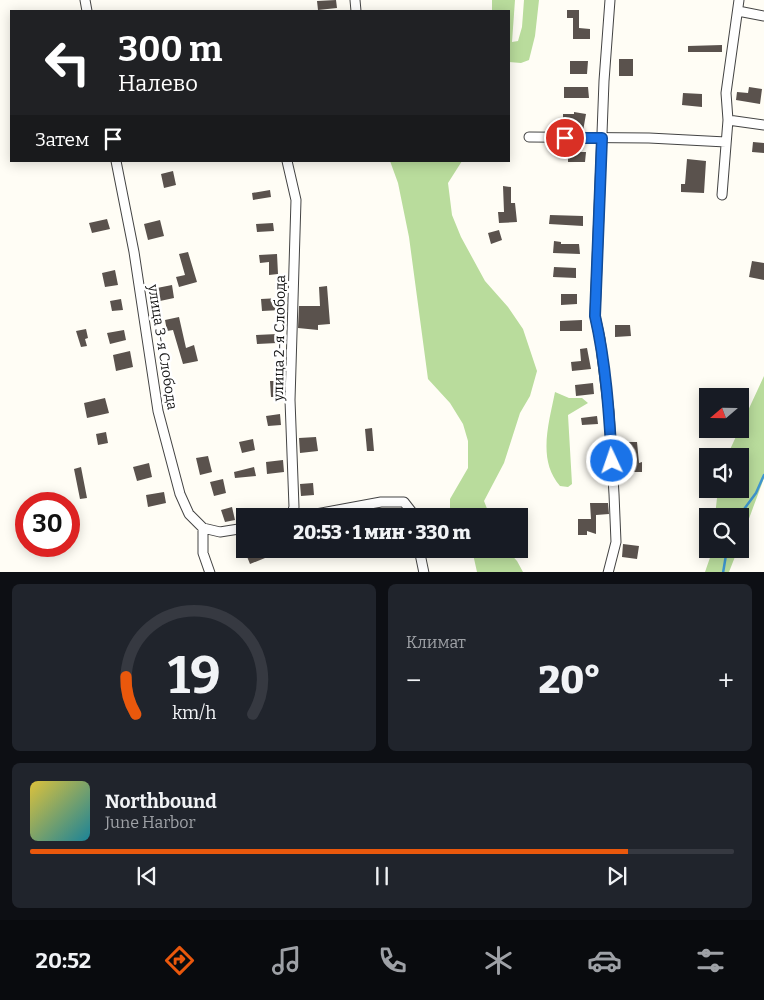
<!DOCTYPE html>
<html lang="ru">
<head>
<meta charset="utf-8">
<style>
	body { margin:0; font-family:Bitter,serif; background:#20242c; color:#f1f3f6; height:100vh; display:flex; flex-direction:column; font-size:19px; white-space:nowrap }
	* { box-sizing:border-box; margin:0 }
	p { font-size:16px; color:#9ea1a6 }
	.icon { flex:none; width:28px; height:28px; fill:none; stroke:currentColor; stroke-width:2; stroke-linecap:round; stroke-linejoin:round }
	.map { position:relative; height:572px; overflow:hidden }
	.details { display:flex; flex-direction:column; gap:12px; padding:12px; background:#0d0f14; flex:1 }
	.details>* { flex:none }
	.hud { position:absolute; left:10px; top:10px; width:500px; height:152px; border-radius:0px; box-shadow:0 2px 12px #0003; background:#202124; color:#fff; overflow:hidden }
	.needle { width:32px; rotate:250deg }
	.tools { position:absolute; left:699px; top:388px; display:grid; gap:10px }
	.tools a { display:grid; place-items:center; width:50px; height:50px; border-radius:0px; background:#171b24; box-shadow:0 2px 12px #0003; font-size:25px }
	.speed { position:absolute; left:15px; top:492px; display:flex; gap:10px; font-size:25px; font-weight:700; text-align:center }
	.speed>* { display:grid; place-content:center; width:65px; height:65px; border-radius:50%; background:#171b24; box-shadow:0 2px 12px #0003; line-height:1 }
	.speed .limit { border:8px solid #d22; background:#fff; color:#111 }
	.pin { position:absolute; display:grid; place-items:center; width:42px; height:42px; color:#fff; margin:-21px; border:2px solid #fff; border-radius:50%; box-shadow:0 1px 5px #0007 }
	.me { position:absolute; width:55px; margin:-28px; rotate:357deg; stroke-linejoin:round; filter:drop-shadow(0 0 4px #0008) }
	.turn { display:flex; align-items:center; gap:18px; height:105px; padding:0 25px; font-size:22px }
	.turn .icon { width:65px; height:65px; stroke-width:2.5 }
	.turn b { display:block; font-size:35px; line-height:42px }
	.then { display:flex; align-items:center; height:48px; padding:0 25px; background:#0003; gap:10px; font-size:19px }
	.big { font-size:38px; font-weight:800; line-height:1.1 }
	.details .tile { flex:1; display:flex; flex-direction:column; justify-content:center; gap:8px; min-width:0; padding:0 18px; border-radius:8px; background:#20242c }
	.details .dial { align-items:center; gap:0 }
	.dial svg { height:130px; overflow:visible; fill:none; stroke:#363941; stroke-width:7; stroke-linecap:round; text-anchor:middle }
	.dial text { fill:#f1f3f6; stroke:none }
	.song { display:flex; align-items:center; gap:15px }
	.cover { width:60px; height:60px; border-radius:8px; background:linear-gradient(135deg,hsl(50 70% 55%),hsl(190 70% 35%)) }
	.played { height:5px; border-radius:2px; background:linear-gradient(90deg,#ea580c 85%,#363941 85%) }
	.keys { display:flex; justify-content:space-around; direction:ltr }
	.heat { display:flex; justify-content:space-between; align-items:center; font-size:28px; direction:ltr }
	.details .tiles { flex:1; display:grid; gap:12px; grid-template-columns:1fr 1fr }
	.tile:last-child { grid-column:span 2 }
	.trip { position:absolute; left:236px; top:508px; width:292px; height:50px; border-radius:0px; background:#171b24; box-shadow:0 2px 12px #0003; font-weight:800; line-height:50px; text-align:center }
	.tabs { display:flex; height:80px; justify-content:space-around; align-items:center; background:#090b0e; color:#9ea1a6 }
	.tabs .icon { width:35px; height:35px }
	.tabs .current { color:#ea580c }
	.tabs b { font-size:22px; color:#f1f3f6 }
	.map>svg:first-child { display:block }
	.forest { fill:#b9dc9c }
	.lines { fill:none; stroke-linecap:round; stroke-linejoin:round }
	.stream { stroke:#3f96cf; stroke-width:2.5 }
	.building { fill:#5a524d }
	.minor-casing { stroke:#444; stroke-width:11 }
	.minor { stroke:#fff; stroke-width:9 }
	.route-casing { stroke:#114b97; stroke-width:12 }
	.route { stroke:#1a73e8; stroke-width:9 }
	.labels { text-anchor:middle; stroke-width:5; stroke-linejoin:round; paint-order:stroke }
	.street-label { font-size:14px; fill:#111; stroke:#fff }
</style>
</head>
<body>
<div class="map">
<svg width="764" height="573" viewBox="0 0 764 573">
	<rect width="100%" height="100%" fill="#fffdf5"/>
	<path class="forest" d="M492 0H515L512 42 518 41 522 27 524 0H539L535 36 529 60 521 63 509 62V11H492Z
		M390 161H462L448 183 452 215 461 237 485 281 508 307 523 329 537 371 530 396 520 413 504 463 484 501 490 516 450 515V499L468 468V441L463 424 450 403 428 379 409 237 398 183Z
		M764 376V478L740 543V516H715L718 489H740V456H727Z
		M555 392 569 398H582L588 403 568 415 572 484 568 487 560 486C537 460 549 423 555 392Z
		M468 549H506L517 561 523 572H477L473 554Z
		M713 549H738L729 572H705Z"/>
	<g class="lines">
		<path class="stream" d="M739 516 756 493 764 475
			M723 573 727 549"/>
	</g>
	<path class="building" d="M336 0 337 8 318 10 317 1Z
		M567 10H579V28L590 29V39H573V18H567Z
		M722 45V52H688V46Z
		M619 59H633V76H619Z
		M570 61H588L587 74H570Z
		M564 87H588L589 98H564Z
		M749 87 762 89 760 104 736 100 737 92 748 93Z
		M683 93 702 94V107L682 105Z
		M574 112 586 114 583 131H575V122H563V114H574Z
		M753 142 764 143V153L752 152Z
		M568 152H586L585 162H568Z
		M687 159 706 161 704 193 681 192V184H685Z
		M173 171 176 185 164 188 161 174Z
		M503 186 511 187V203H515L517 222 499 223 498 212H504Z
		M270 190 271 197 253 200 252 193Z
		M550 215 583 216V226L549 224Z
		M107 219 110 229 92 233 89 223Z
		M160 220 164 236 148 240 144 224Z
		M273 223 274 231 257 232 256 224Z
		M499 230 502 240 491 244 488 233Z
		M554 241 561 242V244H579L580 254 553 253Z
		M188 252 197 282 179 287 176 277 185 275 179 254Z
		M277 254 278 274 269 275V262L260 263 259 255Z
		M752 261 764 263V280L749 277Z
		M554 267 576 268V278L553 277Z
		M115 270 118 285 105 287 102 273Z
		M172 285 174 298 160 301 157 288Z
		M327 286 330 324 318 325V330L298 328 299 306H320L319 287Z
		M561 294H577V304L561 305Z
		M280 298 281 310 262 311 261 299Z
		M121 299 123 310 112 311 110 301Z
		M179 317 186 348 194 345 198 361 183 364 173 330 167 331 165 320Z
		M582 320V331H560V321Z
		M615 325H630L631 336 615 337Z
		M86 329 88 338 85 339 87 346 81 347 76 331Z
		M124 330 126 340 110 344 107 333Z
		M277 334V343L257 344 256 335Z
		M587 348 591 369 572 371 571 362 581 361 580 349Z
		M130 351 133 367 116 371 113 355Z
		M270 381H279L280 397H271Z
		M593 383 594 394 576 396 575 385Z
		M105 398 109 413 87 418 84 403Z
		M280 414 281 425 268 426 266 416Z
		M597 416 598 424 582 425 581 418Z
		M372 428 374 451H367L365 429Z
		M106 432 108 443 98 445 96 434Z
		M316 437 318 451 300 453 299 438Z
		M253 439 255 450 242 453 239 442Z
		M626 442H637L639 463 642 462V472H622V463H627Z
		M208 456 212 472 200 475 196 458Z
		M283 460 284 472 267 474 266 462Z
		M149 463 152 477 137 481 133 467Z
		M81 467 87 498 80 499 74 469Z
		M254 467 256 476 235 478 234 472Z
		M223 479 226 493 214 496 210 482Z
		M313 483 314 495 301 496 300 484Z
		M164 492 166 503 148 507 146 495Z
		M590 503H608L609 514 596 515V534L587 531V535H578V519H591Z
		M232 507 235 520 225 522 221 510Z
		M623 544 639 546 637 559 622 557Z
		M244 549H262L265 558 250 564Z"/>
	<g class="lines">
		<defs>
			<path id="minor" d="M85 0 87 11
				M355 0 356 11
				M738 11 764 16
				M728 120 764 125
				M529 137 649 138 726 142
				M116 161 134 252 158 411 180 494 189 514 203 528 220 532 245 528
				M287 161 296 200 290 400 294 507 291 516
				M722 195 728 120 726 93 739 0
				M305 516 381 502H404L411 511 412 516
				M203 528V553L210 573
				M419 549 424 573
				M608 573 616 542 614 494 609 412 600 339 595 316 604 81 610 0"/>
		</defs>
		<use href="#minor" class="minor-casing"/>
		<use href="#minor" class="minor"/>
	</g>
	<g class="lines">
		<defs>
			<path id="route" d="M565 138H602L595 316C606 364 609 413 612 461"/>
		</defs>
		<use href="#route" class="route-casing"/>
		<use href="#route" class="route"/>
	</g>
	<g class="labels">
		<g class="street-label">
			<text transform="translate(279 338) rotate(-89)" y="5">улица 2-я Слобода</text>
			<text transform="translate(163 347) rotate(81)" y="5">улица 3-я Слобода</text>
		</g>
	</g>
</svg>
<div class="tools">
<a><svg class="needle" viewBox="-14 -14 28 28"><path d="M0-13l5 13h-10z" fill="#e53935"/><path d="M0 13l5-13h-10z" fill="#9ea1a6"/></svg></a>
<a><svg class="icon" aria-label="sound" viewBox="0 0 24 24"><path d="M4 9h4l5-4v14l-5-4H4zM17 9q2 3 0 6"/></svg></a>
<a><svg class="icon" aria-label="search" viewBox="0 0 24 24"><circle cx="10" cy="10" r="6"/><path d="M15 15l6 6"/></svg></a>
</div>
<div class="speed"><div class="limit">30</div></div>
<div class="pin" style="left:565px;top:138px;background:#d93025"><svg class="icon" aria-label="arrive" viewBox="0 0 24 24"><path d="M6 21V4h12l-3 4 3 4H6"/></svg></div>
<svg class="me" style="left:612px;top:461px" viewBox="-20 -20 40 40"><circle r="17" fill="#1a73e8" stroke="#fff" stroke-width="3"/><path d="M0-11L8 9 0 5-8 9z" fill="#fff"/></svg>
<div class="trip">20:53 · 1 мин · 330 m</div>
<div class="hud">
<div class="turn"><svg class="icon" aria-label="left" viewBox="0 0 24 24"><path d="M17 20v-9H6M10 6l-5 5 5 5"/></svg><div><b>300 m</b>Налево</div></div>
<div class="then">Затем<svg class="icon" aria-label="arrive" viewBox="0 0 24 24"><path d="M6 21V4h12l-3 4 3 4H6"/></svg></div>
</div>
</div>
<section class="details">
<div class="tiles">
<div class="tile dial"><svg viewBox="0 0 100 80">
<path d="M14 69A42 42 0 1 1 86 69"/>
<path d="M14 69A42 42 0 0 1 8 46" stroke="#ea580c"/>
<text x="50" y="56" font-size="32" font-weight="700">19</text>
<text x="50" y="72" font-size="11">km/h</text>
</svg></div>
<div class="tile"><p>Климат</p>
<div class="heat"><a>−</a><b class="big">20°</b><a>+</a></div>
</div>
<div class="tile">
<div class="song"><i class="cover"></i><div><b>Northbound</b><p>June Harbor</p></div></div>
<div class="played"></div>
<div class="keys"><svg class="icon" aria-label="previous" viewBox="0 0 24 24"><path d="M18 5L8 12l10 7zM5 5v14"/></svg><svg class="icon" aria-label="pause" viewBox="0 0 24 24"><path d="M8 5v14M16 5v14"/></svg><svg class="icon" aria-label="next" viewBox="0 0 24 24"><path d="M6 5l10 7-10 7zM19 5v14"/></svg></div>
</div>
</div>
</section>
<nav class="tabs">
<b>20:52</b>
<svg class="icon current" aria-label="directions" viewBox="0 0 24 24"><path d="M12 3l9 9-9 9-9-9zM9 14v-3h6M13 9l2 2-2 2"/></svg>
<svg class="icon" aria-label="music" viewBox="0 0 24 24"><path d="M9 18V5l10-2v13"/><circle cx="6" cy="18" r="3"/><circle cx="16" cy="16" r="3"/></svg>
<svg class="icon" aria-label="phone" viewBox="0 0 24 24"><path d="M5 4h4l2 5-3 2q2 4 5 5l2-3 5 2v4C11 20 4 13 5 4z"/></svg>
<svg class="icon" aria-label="climate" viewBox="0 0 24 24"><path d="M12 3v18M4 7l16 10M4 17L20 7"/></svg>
<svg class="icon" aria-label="car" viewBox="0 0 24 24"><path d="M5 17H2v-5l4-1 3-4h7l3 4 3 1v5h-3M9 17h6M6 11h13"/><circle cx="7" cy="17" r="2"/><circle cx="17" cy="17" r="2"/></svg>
<svg class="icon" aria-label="filters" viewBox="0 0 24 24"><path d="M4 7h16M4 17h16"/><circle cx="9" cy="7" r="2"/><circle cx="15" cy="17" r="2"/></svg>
</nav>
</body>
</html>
